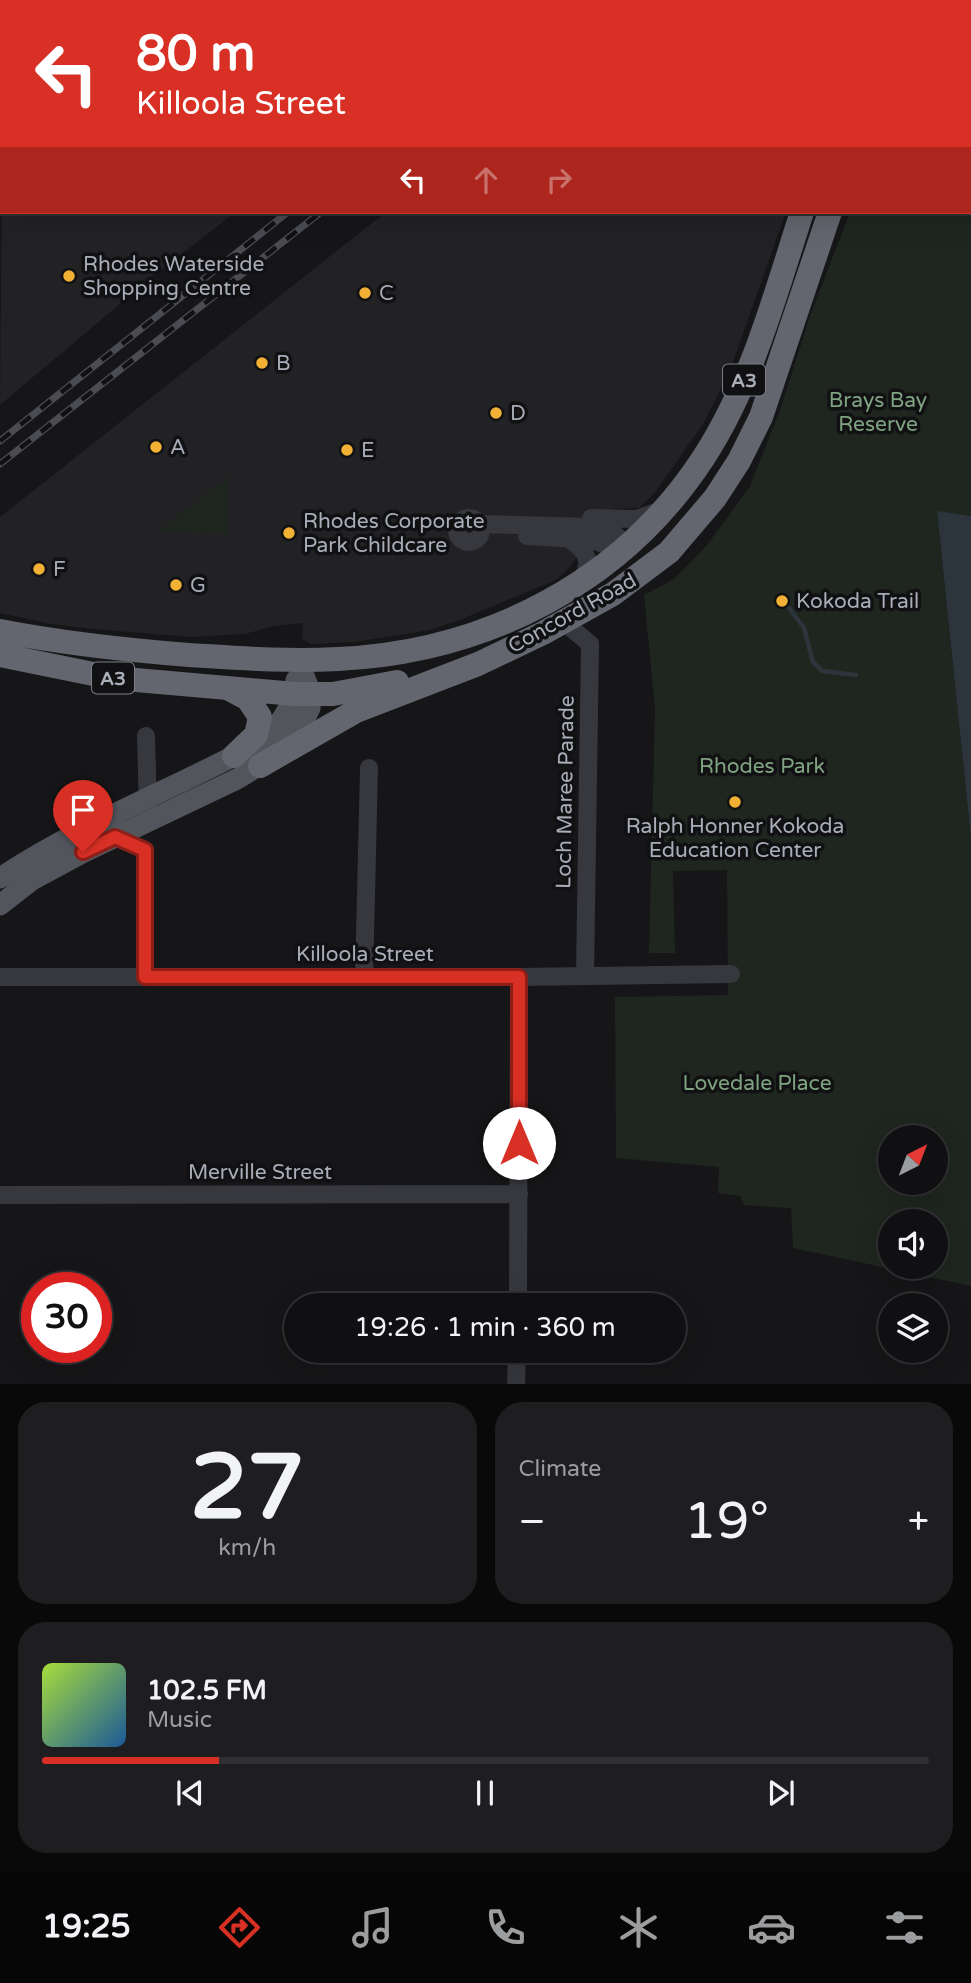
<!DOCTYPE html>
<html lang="en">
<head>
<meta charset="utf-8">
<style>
	body { margin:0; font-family:"Varela Round",sans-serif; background:#1e1e20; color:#f1f3f6; height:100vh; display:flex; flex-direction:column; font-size:26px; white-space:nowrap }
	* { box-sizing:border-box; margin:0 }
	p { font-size:23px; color:#9c9d9f }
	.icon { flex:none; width:38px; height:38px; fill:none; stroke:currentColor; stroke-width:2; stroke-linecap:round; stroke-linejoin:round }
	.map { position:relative; height:1384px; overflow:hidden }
	.drawer { display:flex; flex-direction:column; gap:18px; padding:18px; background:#09090a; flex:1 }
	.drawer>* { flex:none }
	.banner { position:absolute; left:0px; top:0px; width:971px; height:214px; box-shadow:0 7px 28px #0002,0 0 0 2px #303032; background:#d93025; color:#fff; overflow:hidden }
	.needle { width:46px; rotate:42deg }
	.buttons { position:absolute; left:878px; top:1125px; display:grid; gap:14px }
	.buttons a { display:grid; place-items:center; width:70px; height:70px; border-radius:50%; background:#101012; box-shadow:0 7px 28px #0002,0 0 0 2px #303032; font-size:35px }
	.speed { position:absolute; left:21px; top:1272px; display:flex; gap:14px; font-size:35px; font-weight:700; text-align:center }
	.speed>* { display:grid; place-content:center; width:91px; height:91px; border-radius:50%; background:#101012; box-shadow:0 7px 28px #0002,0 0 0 2px #303032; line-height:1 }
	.speed .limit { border:10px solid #d22; background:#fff; color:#111 }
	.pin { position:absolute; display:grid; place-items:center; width:60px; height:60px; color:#fff; margin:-72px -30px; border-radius:50% 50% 50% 0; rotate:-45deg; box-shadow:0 0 7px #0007 }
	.pin .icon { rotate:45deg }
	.me { position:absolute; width:77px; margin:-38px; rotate:0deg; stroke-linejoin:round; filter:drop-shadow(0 0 5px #0008) }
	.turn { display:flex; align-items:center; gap:24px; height:147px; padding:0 21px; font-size:32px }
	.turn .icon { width:91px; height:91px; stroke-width:2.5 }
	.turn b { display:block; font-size:49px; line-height:60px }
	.lanes { display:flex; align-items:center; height:66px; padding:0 21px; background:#0003; justify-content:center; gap:35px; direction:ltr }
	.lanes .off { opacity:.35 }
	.big { font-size:52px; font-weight:600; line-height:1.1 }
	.drawer .widget { flex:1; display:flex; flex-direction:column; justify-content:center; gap:10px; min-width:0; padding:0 24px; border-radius:28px; background:#1e1e20 }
	.drawer .dial { align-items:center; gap:0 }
	.dial b { font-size:91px; line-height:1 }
	.song { display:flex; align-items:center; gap:21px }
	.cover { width:84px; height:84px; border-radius:10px; background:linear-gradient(135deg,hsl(80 70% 55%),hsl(210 70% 35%)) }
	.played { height:7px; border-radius:4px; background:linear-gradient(90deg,#d93025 20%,#303032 20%) }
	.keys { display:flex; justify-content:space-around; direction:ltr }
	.heat { display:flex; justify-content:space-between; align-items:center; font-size:38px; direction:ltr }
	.drawer .tiles { flex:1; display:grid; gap:18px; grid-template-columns:1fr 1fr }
	.widget:last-child { grid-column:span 2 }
	.trip { position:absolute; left:284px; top:1293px; width:402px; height:70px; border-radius:35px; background:#101012; box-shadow:0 7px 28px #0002,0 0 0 2px #303032; font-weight:600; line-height:70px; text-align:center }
	.tabs { display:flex; height:112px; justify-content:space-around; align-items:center; background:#060607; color:#9c9d9f }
	.tabs .icon { width:49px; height:49px }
	.tabs .on { color:#d93025 }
	.tabs b { font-size:32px; color:#f1f3f6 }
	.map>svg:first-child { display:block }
	.built { fill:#222225 }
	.green { fill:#1e261f; fill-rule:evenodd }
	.water { fill:#2c353c }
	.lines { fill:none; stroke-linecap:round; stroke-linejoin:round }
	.stream { stroke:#2c353c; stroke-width:4.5 }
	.minor { stroke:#37383d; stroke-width:18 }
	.major { stroke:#53555c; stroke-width:21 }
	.highway { stroke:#63666e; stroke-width:24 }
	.rail-casing { stroke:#4a4c52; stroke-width:7 }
	.rail { stroke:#111113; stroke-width:4.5; stroke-dasharray:13; stroke-linecap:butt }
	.route-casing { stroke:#8d1f18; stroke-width:18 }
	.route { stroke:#d93025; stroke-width:12 }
	.poi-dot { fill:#f2b134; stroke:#111113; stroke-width:2.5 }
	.labels { text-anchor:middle; stroke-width:7; stroke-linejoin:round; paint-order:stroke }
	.shield { fill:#111113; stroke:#7b7e86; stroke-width:2 }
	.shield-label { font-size:19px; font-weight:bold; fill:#a8adb8 }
	.poi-label { font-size:21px; fill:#a8adb8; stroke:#111113; text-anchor:start }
	.park-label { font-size:21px; fill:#7fa381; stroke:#111113 }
	.street-label { font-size:21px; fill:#a8adb8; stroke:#111113 }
</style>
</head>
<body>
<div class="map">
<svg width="971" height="1385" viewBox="0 0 971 1385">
	<rect width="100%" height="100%" fill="#161618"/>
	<path class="built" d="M2 163V212H236L147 281 0 405Z
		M386 212H786L729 373 703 424 656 491 639 508 611 509 569 568 556 580 462 619 430 630 355 642 311 644 302 639 303 623 274 626 245 634 191 637 93 629 51 624 0 613V517Z"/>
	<path class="green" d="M968 0H971V516L937 512 971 839V1286L793 1248 791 1208 744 1205 740 1196 718 1193 719 1167 616 1158 615 997 728 995 727 870 673 871 675 953H649L655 709 644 595 674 579 707 545 749 488 780 410 810 316 850 212H970ZM891 1138H936V1183H891ZM891 1222H936V1267H891Z
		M229 476 228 534 158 532Z"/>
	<path class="water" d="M937 511 971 516V839Z"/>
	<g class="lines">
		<path class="stream" d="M789 608 804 628 813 662 822 671 856 675"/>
		<path class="minor" d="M838 0 840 2
			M308 2 310 0
			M0 137H2
			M457 530a12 12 0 1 1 24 0a12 12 0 1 1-24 0Z
			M591 518 637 519 659 511
			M479 524 592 527 612 532 628 546
			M527 536 593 540 606 545 616 556
			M568 538C588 552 592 560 582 582
			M564 622 590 644 585 976
			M146 736 148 810
			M115 837 145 850V977
			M0 977H519L731 974
			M364 977 369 768
			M0 1195 519 1194
			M518 1306 519 977
			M516 1385 517 1351"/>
		<path class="major" d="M0 878C80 825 171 790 255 745 278 729 294 707 296 680
			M0 905 32 880 84 852 237 779 278 754 301 726 310 708 311 694 298 660"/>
		<path class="highway" d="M898 2 899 0
			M937 2 938 0
			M0 631C62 643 126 650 189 655 238 658 288 662 338 659 486 652 622 583 704 457 752 383 775 295 802 212
			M0 655 113 678 295 694H333L397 682
			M229 689 248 699 260 717 256 735 234 756
			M260 766 356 711 478 664 543 633 613 594 669 552 715 498 739 461 761 417 830 212"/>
		<defs>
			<path id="rail" d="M559 2 561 0
				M575 2 578 0
				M588 2 590 0
				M0 441 288 212
				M0 464 321 212"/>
		</defs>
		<use href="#rail" class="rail-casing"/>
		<use href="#rail" class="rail"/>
	</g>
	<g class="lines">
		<defs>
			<path id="route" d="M83 852 115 837 145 850V977H519V1143"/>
		</defs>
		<use href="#route" class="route-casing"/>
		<use href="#route" class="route"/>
	</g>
	<g class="poi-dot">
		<circle cx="69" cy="276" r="7"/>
		<circle cx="365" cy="293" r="7"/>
		<circle cx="262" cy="363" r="7"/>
		<circle cx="496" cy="413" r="7"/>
		<circle cx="156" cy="447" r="7"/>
		<circle cx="347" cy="450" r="7"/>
		<circle cx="289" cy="533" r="7"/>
		<circle cx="39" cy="569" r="7"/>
		<circle cx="176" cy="585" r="7"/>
		<circle cx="782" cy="601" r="7"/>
		<circle cx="735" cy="802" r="7"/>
	</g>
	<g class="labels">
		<g class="shield">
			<rect x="723" y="364.5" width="42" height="31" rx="5"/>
			<rect x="92" y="662.5" width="42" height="31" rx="5"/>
		</g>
		<g class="shield-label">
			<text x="744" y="387">A3</text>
			<text x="113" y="685">A3</text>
		</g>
		<g class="poi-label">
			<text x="83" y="271">Rhodes Waterside<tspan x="83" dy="24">Shopping Centre</tspan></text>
			<text x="379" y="300">C</text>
			<text x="276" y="370">B</text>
			<text x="510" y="420">D</text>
			<text x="170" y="454">A</text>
			<text x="361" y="457">E</text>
			<text x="303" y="528">Rhodes Corporate<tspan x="303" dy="24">Park Childcare</tspan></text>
			<text x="53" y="576">F</text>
			<text x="190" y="592">G</text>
			<text x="796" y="608">Kokoda Trail</text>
			<text x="735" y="833" text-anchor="middle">Ralph Honner Kokoda<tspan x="735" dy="24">Education Center</tspan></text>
		</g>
		<g class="park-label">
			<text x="878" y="407">Brays Bay<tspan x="878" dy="24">Reserve</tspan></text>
			<text x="762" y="773">Rhodes Park</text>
			<text x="757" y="1090">Lovedale Place</text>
		</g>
		<g class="street-label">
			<text transform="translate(572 613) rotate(-29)" y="7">Concord Road</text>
			<text transform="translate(565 792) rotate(-89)" y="7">Loch Maree Parade</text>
			<text x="365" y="961">Killoola Street</text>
			<text x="260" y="1179">Merville Street</text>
		</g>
	</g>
</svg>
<div class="buttons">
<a><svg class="needle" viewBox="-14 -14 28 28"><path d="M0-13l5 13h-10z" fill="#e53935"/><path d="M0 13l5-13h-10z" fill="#9c9d9f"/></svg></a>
<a><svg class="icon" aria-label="sound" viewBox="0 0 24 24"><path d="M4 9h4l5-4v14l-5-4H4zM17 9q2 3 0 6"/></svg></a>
<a><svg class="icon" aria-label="layers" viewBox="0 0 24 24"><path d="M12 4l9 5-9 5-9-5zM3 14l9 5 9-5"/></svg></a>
</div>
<div class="speed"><div class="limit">30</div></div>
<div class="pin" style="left:83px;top:852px;background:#d93025"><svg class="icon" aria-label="arrive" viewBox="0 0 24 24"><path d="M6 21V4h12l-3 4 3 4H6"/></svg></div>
<svg class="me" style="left:519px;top:1143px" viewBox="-20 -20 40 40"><circle r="19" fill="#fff"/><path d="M0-13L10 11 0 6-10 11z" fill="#d93025"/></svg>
<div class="trip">19:26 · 1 min · 360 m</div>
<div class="banner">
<div class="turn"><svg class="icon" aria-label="left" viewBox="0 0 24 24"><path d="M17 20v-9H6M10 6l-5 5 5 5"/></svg><div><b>80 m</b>Killoola Street</div></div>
<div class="lanes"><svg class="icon" aria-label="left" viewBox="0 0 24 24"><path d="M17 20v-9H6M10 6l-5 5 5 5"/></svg><svg class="icon off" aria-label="ahead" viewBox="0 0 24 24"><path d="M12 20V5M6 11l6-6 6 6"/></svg><svg class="icon off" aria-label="right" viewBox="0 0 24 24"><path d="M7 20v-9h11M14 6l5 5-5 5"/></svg></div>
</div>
</div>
<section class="drawer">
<div class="tiles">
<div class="widget dial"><b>27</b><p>km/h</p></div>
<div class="widget"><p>Climate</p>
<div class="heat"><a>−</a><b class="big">19°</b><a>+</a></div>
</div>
<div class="widget">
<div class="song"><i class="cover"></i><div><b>102.5 FM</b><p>Music</p></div></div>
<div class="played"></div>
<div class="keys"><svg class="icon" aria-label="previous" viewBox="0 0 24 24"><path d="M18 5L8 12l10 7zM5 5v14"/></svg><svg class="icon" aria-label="pause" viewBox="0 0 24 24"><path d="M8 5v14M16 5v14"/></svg><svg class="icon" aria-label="next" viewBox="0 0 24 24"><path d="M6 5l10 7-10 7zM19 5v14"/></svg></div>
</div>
</div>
</section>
<nav class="tabs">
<b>19:25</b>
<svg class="icon on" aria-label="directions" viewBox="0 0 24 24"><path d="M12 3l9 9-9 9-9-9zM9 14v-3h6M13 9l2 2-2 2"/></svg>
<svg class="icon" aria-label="music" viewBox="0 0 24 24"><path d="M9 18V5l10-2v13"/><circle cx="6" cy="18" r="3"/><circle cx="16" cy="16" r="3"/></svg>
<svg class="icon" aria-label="phone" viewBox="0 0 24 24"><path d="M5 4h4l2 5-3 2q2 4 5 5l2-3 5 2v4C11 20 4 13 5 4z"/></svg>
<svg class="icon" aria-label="climate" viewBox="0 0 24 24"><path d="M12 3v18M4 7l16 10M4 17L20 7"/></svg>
<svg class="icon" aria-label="car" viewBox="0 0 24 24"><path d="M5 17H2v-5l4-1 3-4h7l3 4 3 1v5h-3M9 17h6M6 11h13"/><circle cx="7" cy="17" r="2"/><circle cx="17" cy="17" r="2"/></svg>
<svg class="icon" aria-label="filters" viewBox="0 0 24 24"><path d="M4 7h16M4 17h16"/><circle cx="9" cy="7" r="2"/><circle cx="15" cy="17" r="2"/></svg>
</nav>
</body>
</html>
